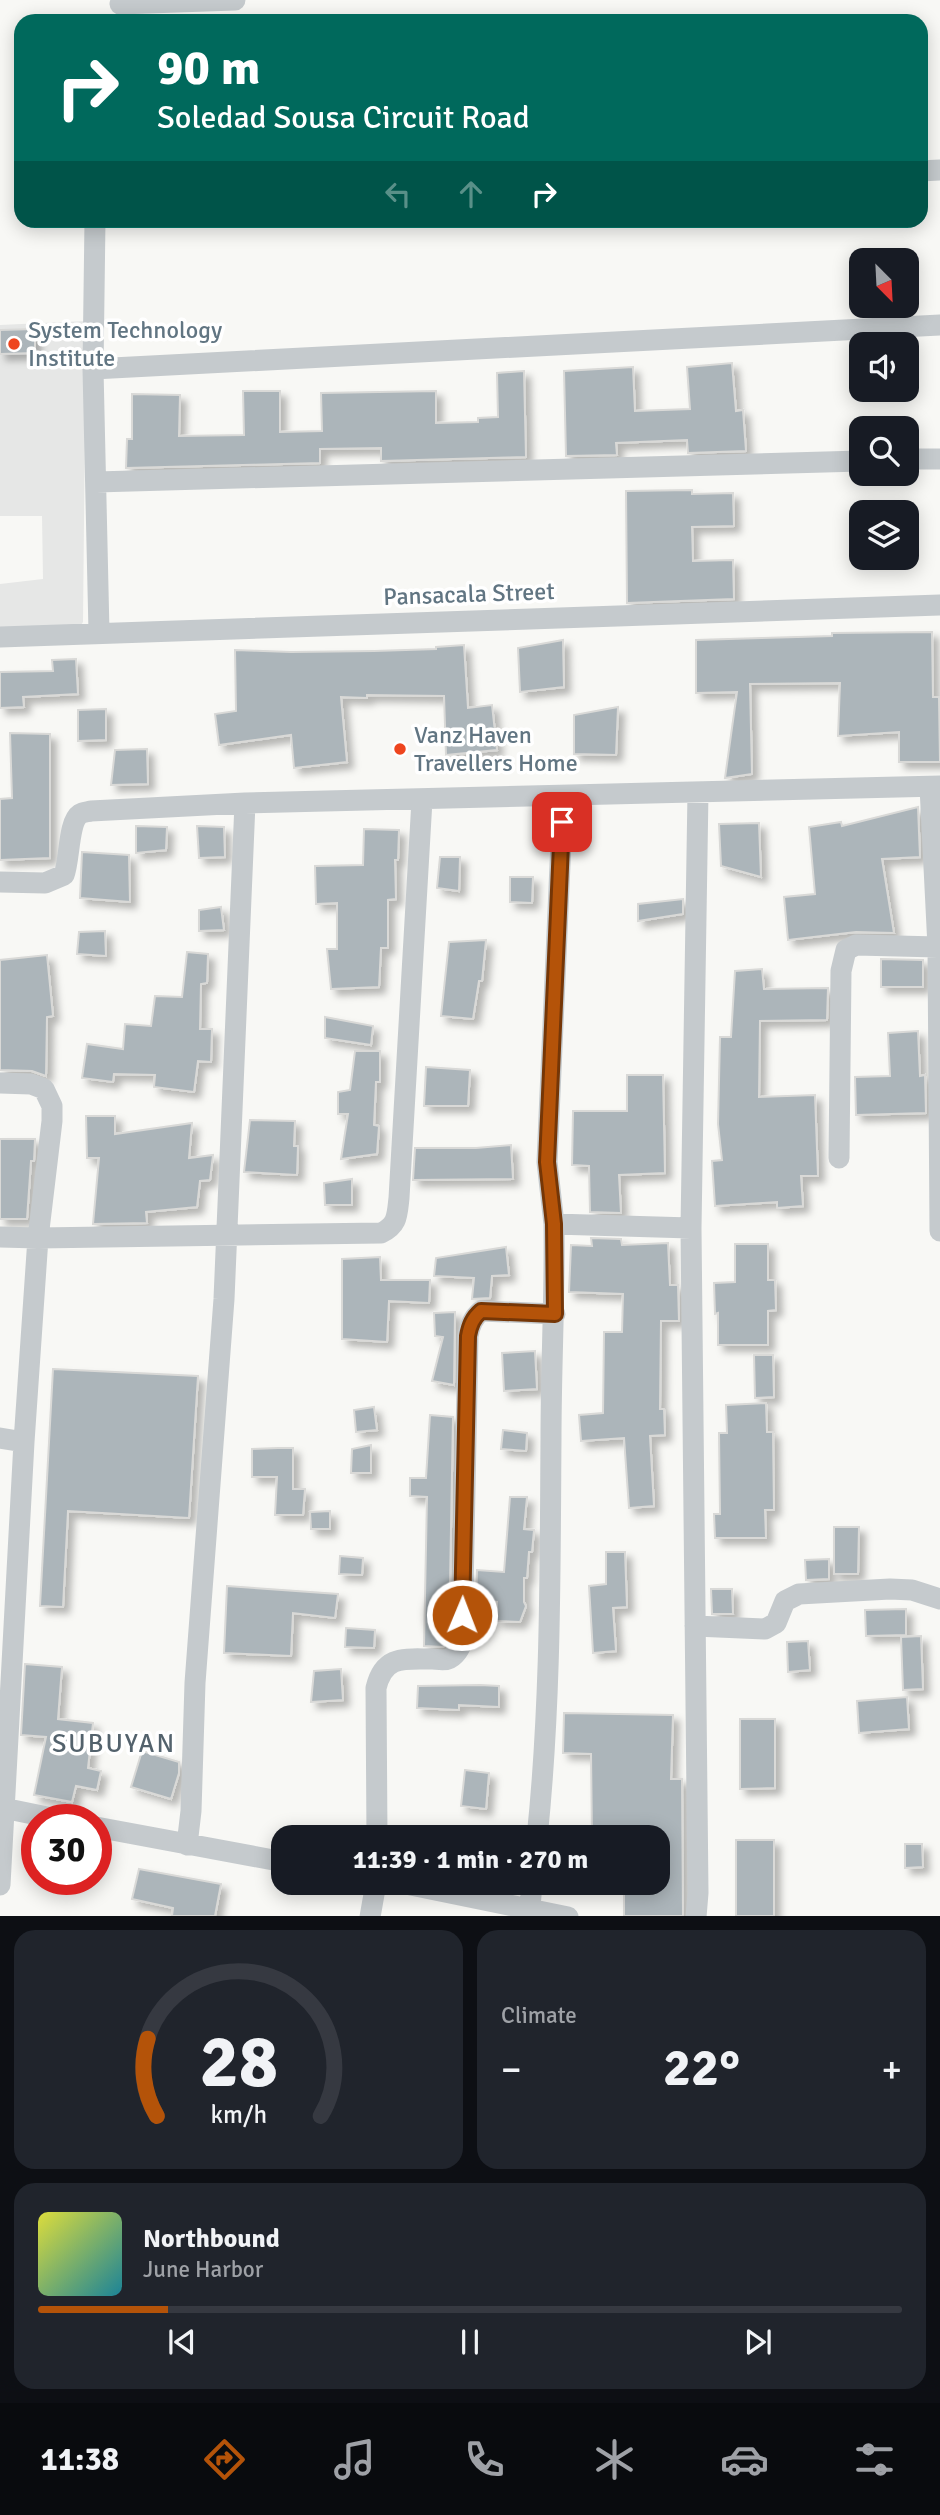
<!DOCTYPE html>
<html lang="en">
<head>
<meta charset="utf-8">
<style>
	body { margin:0; font-family:Signika,sans-serif; background:#20242c; color:#f1f3f6; height:100vh; display:flex; flex-direction:column; font-size:26px; white-space:nowrap }
	* { box-sizing:border-box; margin:0 }
	p { font-size:23px; color:#9ea1a6 }
	.icon { flex:none; width:38px; height:38px; fill:none; stroke:currentColor; stroke-width:2; stroke-linecap:round; stroke-linejoin:round }
	.map { position:relative; height:1916px; overflow:hidden }
	.side { display:flex; flex-direction:column; gap:14px; padding:14px; background:#0d0f14; flex:1 }
	.side>* { flex:none }
	.guide { position:absolute; left:14px; top:14px; width:914px; height:214px; border-radius:21px; box-shadow:0 4px 18px #0003; background:#00695c; color:#fff; overflow:hidden }
	.needle { width:46px; rotate:156deg }
	.fabs { position:absolute; left:849px; top:248px; display:grid; gap:14px }
	.fabs a { display:grid; place-items:center; width:70px; height:70px; border-radius:14px; background:#171b24; box-shadow:0 4px 18px #0003; font-size:35px }
	.speed { position:absolute; left:21px; top:1804px; display:flex; gap:14px; font-size:35px; font-weight:700; text-align:center }
	.speed>* { display:grid; place-content:center; width:91px; height:91px; border-radius:50%; background:#171b24; box-shadow:0 4px 18px #0003; line-height:1 }
	.speed .limit { border:10px solid #d22; background:#fff; color:#111 }
	.pin { position:absolute; display:grid; place-items:center; width:60px; height:60px; color:#fff; margin:-30px; border-radius:14px; box-shadow:0 4px 10px #0006 }
	.me { position:absolute; width:77px; margin:-38px; rotate:1deg; stroke-linejoin:round; filter:drop-shadow(0 0 5px #0008) }
	.turn { display:flex; align-items:center; gap:24px; height:147px; padding:0 28px; font-size:32px }
	.turn .icon { width:91px; height:91px; stroke-width:2.5 }
	.turn b { display:block; font-size:49px; line-height:60px }
	.lanes { display:flex; align-items:center; height:66px; padding:0 28px; background:#0003; justify-content:center; gap:35px; direction:ltr }
	.lanes .off { opacity:.35 }
	.big { font-size:52px; font-weight:700; line-height:1.1 }
	.side .widget { flex:1; display:flex; flex-direction:column; justify-content:center; gap:10px; min-width:0; padding:0 24px; border-radius:21px; background:#20242c }
	.side .dial { align-items:center; gap:0 }
	.dial svg { height:182px; overflow:visible; fill:none; stroke:#363941; stroke-width:7; stroke-linecap:round; text-anchor:middle }
	.dial text { fill:#f1f3f6; stroke:none }
	.song { display:flex; align-items:center; gap:21px }
	.cover { width:84px; height:84px; border-radius:10px; background:linear-gradient(135deg,hsl(60 70% 55%),hsl(190 70% 35%)) }
	.played { height:7px; border-radius:4px; background:linear-gradient(90deg,#b45309 15%,#363941 15%) }
	.keys { display:flex; justify-content:space-around; direction:ltr }
	.heat { display:flex; justify-content:space-between; align-items:center; font-size:38px; direction:ltr }
	.side .tiles { flex:1; display:grid; gap:14px; grid-template-columns:1fr 1fr }
	.widget:last-child { grid-column:span 2 }
	.trip { position:absolute; left:271px; top:1825px; width:399px; height:70px; border-radius:21px; background:#171b24; box-shadow:0 4px 18px #0003; font-weight:700; line-height:70px; text-align:center }
	.tab-bar { display:flex; height:112px; justify-content:space-around; align-items:center; background:#090b0e; color:#9ea1a6 }
	.tab-bar .icon { width:49px; height:49px }
	.tab-bar .current { color:#b45309 }
	.tab-bar b { font-size:32px; color:#f1f3f6 }
	.map>svg:first-child { display:block }
	.built { fill:#e6e7e6 }
	.building { fill:#acb5ba; stroke:#d9d9d7; stroke-width:2; filter:url(#shadow) }
	.lines { fill:none; stroke-linecap:round; stroke-linejoin:round }
	.minor { stroke:#c5cacd; stroke-width:21 }
	.route-casing { stroke:#753606; stroke-width:18 }
	.route { stroke:#b45309; stroke-width:12 }
	.poi-dot { fill:#ee451e; stroke:#fff; stroke-width:2.5 }
	.labels { text-anchor:middle; stroke-width:7; stroke-linejoin:round; paint-order:stroke }
	.poi-label { font-size:24px; fill:#617582; stroke:#fff; text-anchor:start }
	.street-label { font-size:24px; fill:#617582; stroke:#fff }
	.neighbourhood-label { font-size:26px; letter-spacing:2px; fill:#53626c; stroke:#fff }
</style>
</head>
<body>
<div class="map">
<svg width="940" height="1917" viewBox="0 0 940 1917">
	<defs>
		<filter id="shadow"><feDropShadow dx="6" dy="6" stdDeviation="3.5" flood-color="#0004"/></filter>
	</defs>
	<rect width="100%" height="100%" fill="#f8f8f5"/>
	<path class="built" d="M86 321 83 622 77 631 0 635V584L43 579 42 516H0V325Z"/>
	<path class="building" d="M35 329V353L0 354V330Z
		M732 363 736 411 743 410 746 451 688 453 687 440 616 443 617 455 566 456 564 371 633 367 635 411 690 409 687 367Z
		M524 371 526 457 381 461V448L320 449V463L126 468 127 439H132V394L180 395 179 436 244 435 243 391H280V432L322 431 321 393 436 391V423L478 422V418L498 417 497 373Z
		M692 490V494L733 493 734 526 692 527 693 561 733 560 734 599 627 603 626 491Z
		M932 632 933 697H939L940 762H899V732L838 736 840 683 750 684 752 774 725 778 737 692 696 693V640L832 636V633Z
		M563 640 564 687 520 692 518 648Z
		M464 645 468 708 492 705 497 750 446 755 444 696 367 695V698L341 697 347 762 294 768 291 735 219 745 215 714 236 711 235 650 291 652 374 651 436 649V647Z
		M76 659 78 694 23 697 24 707 0 708V672L53 671 52 660Z
		M618 707 616 755 574 754V715Z
		M106 709V740L78 741V710Z
		M10 733 50 734V858L0 860V799L12 798Z
		M147 749 148 784 111 785 115 750Z
		M918 807 920 857 882 859 894 933 856 932 788 940 784 897 815 894 809 827 841 822 842 826Z
		M759 823 761 877 721 866 719 824Z
		M136 826 167 827 166 850 136 853Z
		M197 826 224 827 225 857 199 858Z
		M364 829 399 830 398 860H395L396 899 388 900V948H381L379 987 331 989 327 949H337V903L316 904 315 866 363 865Z
		M82 852 129 855 130 902 80 898Z
		M440 857H460L459 891 437 888Z
		M510 877H533L532 903 510 902Z
		M683 899V914L638 921V904Z
		M221 907 224 930 199 931V910Z
		M105 931 106 956 77 954 79 932Z
		M486 940 482 981H479L473 1019 441 1016 449 942Z
		M187 952 208 954 207 983 201 984 200 1029H212L211 1062 198 1061 194 1092 154 1087 155 1075 114 1074 113 1082 82 1078 87 1044 123 1049 125 1024 151 1026 155 996 182 997Z
		M47 955 53 1016 47 1017 46 1076 32 1071 0 1070V960Z
		M881 959 923 960V987H881Z
		M762 969 764 989 828 988 827 1020 760 1021 759 1097 815 1095 818 1176H801L803 1206 777 1208V1202L715 1206 712 1161 722 1160 718 1124 720 1037H731L735 971Z
		M325 1017 373 1026 371 1045 325 1038Z
		M918 1031 920 1076 925 1075 926 1113 856 1115 855 1077 890 1076 888 1033Z
		M355 1051H380V1082H376L374 1125 379 1126 377 1154 341 1159 348 1114H338V1092L350 1090Z
		M426 1067 470 1070 468 1106H424Z
		M627 1075H663L665 1173 619 1175 621 1213 590 1212 589 1166 572 1165 573 1111H627Z
		M86 1116H115V1134L192 1123 189 1158 213 1155 210 1180 200 1181 197 1207 146 1212 147 1223 93 1224 99 1158H87Z
		M250 1120 295 1121 294 1146H298L297 1175 244 1172Z
		M0 1139H35L34 1161H31L27 1219H0Z
		M511 1145 513 1179 413 1180 415 1148H476Z
		M352 1179V1205H325L324 1183Z
		M591 1238 621 1239 622 1245 668 1243 670 1285H678L679 1321H661L660 1409H664L665 1435 650 1436 654 1506 629 1508 624 1438 581 1441 579 1415 603 1413 604 1332H622L623 1294 569 1292 571 1245 592 1246Z
		M735 1244H768V1280H775L776 1310 768 1311V1345H718V1313L715 1314 714 1283 735 1282Z
		M506 1247 509 1275 492 1276 490 1298 472 1299 474 1278 434 1276 436 1258Z
		M380 1257 381 1280H430L429 1303 389 1301 387 1342 342 1339V1259Z
		M455 1312 454 1385 432 1381 443 1337 435 1336 434 1313Z
		M535 1351 537 1389 504 1391 502 1353Z
		M754 1355H773L774 1397 755 1398Z
		M53 1369 198 1376 189 1518 68 1511 63 1607 40 1606Z
		M766 1403 767 1432H773L774 1510H765L766 1538H715L714 1514H720L719 1433H727L726 1405Z
		M374 1407 377 1430 356 1432 354 1410Z
		M430 1415 453 1417 449 1640 443 1647 424 1646 427 1497 410 1496V1478H426Z
		M503 1430 527 1433 526 1451 501 1449Z
		M371 1445V1473H351L352 1449Z
		M278 1448H293V1489H305L303 1515H275L277 1477H252V1449Z
		M510 1497H527L524 1529 534 1530 532 1552H529L527 1578H524V1602L526 1606 520 1622 496 1621 497 1602 476 1600 477 1570 504 1572Z
		M330 1511V1529H311L310 1512Z
		M834 1527H859L858 1574H834Z
		M606 1552H625L627 1607 613 1608 616 1651 593 1653 589 1586 606 1584Z
		M340 1556 363 1558 362 1575 339 1574Z
		M829 1559V1579L806 1580 805 1560Z
		M227 1586 338 1594 335 1618 293 1613 291 1656 224 1653Z
		M711 1589H732L733 1614H712Z
		M906 1609V1635L866 1636 865 1610Z
		M346 1628 375 1630 374 1648 345 1647Z
		M921 1636 923 1689 903 1690 901 1637Z
		M808 1641 810 1670 788 1672 787 1642Z
		M25 1664 62 1667 58 1719 93 1723 88 1768 101 1771 97 1790 76 1786 72 1802 34 1795 46 1737 21 1735Z
		M341 1669 343 1700 311 1702 314 1671Z
		M480 1685 499 1686V1707L459 1705V1710L417 1708 418 1686Z
		M907 1697 909 1729 859 1733 857 1701Z
		M564 1713 673 1715 671 1779H682L683 1916H624V1883H658V1838H592L591 1754 563 1753Z
		M740 1719H775V1788L740 1789Z
		M142 1751 179 1762V1773L171 1799 131 1787Z
		M465 1770 489 1773 486 1809 461 1806Z
		M736 1840H774V1916H736Z
		M905 1844H922L923 1867 905 1868Z
		M139 1869 221 1884 215 1916H172L173 1908 132 1899Z"/>
	<g class="lines">
		<path class="minor" d="M120 4 235 0
			M920 171 940 170
			M95 220 93 369 99 632
			M93 369 940 325
			M906 459H940
			M96 482 861 461
			M0 637 940 605
			M930 787 938 947 940 1231
			M0 882 45 883 64 875C70 860 68 822 80 814 83 812 87 812 91 811L245 803 940 786
			M0 1083 31 1084 44 1089 52 1106V1121L38 1238 24 1442 0 1885
			M839 1158 841 971 846 950 856 945 938 947
			M554 1224 547 1162 563 796
			M0 1237 38 1238 381 1233C398 1225 397 1215 399 1198L422 800
			M0 1438 24 1442
			M695 1626 765 1629 776 1623 785 1601 799 1594 890 1589 912 1590 940 1599
			M3 1808 62 1820
			M96 1827 284 1862
			M377 1838 376 1688C384 1655 404 1659 432 1659 436 1659 444 1661 448 1659 455 1657 459 1649 462 1643L468 1336C470 1325 473 1318 481 1311L555 1314
			M537 1838C551 1704 550 1571 551 1438 551 1366 555 1295 554 1224L691 1228
			M187 1845 191 1811 195 1683 224 1299 245 803
			M401 1883 568 1917
			M530 1908 532 1883
			M370 1917 376 1883
			M696 1917 698 1893 691 1228 698 792"/>
	</g>
	<g class="lines">
		<defs>
			<path id="route" d="M462 1615 468 1336C470 1325 473 1318 481 1311L555 1314 554 1224 547 1162 562 822"/>
		</defs>
		<use href="#route" class="route-casing"/>
		<use href="#route" class="route"/>
	</g>
	<g class="poi-dot">
		<circle cx="14" cy="344" r="7"/>
		<circle cx="400" cy="749" r="7"/>
	</g>
	<g class="labels">
		<g class="poi-label">
			<text x="28" y="338">System Technology<tspan x="28" dy="28">Institute</tspan></text>
			<text x="414" y="743">Vanz Haven<tspan x="414" dy="28">Travellers Home</tspan></text>
		</g>
		<g class="street-label">
			<text transform="translate(469 594) rotate(-2)" y="8">Pansacala Street</text>
		</g>
		<g class="neighbourhood-label">
			<text x="114" y="1752">SUBUYAN</text>
		</g>
	</g>
</svg>
<div class="fabs">
<a><svg class="needle" viewBox="-14 -14 28 28"><path d="M0-13l5 13h-10z" fill="#e53935"/><path d="M0 13l5-13h-10z" fill="#9ea1a6"/></svg></a>
<a><svg class="icon" aria-label="sound" viewBox="0 0 24 24"><path d="M4 9h4l5-4v14l-5-4H4zM17 9q2 3 0 6"/></svg></a>
<a><svg class="icon" aria-label="search" viewBox="0 0 24 24"><circle cx="10" cy="10" r="6"/><path d="M15 15l6 6"/></svg></a>
<a><svg class="icon" aria-label="layers" viewBox="0 0 24 24"><path d="M12 4l9 5-9 5-9-5zM3 14l9 5 9-5"/></svg></a>
</div>
<div class="speed"><div class="limit">30</div></div>
<div class="pin" style="left:562px;top:822px;background:#d93025"><svg class="icon" aria-label="arrive" viewBox="0 0 24 24"><path d="M6 21V4h12l-3 4 3 4H6"/></svg></div>
<svg class="me" style="left:462px;top:1615px" viewBox="-20 -20 40 40"><circle r="17" fill="#b45309" stroke="#fff" stroke-width="3"/><path d="M0-11L8 9 0 5-8 9z" fill="#fff"/></svg>
<div class="trip">11:39 · 1 min · 270 m</div>
<div class="guide">
<div class="turn"><svg class="icon" aria-label="right" viewBox="0 0 24 24"><path d="M7 20v-9h11M14 6l5 5-5 5"/></svg><div><b>90 m</b>Soledad Sousa Circuit Road</div></div>
<div class="lanes"><svg class="icon off" aria-label="left" viewBox="0 0 24 24"><path d="M17 20v-9H6M10 6l-5 5 5 5"/></svg><svg class="icon off" aria-label="ahead" viewBox="0 0 24 24"><path d="M12 20V5M6 11l6-6 6 6"/></svg><svg class="icon" aria-label="right" viewBox="0 0 24 24"><path d="M7 20v-9h11M14 6l5 5-5 5"/></svg></div>
</div>
</div>
<section class="side">
<div class="tiles">
<div class="widget dial"><svg viewBox="0 0 100 80">
<path d="M14 69A42 42 0 1 1 86 69"/>
<path d="M14 69A42 42 0 0 1 10 35" stroke="#b45309"/>
<text x="50" y="56" font-size="32" font-weight="700">28</text>
<text x="50" y="72" font-size="11">km/h</text>
</svg></div>
<div class="widget"><p>Climate</p>
<div class="heat"><a>−</a><b class="big">22°</b><a>+</a></div>
</div>
<div class="widget">
<div class="song"><i class="cover"></i><div><b>Northbound</b><p>June Harbor</p></div></div>
<div class="played"></div>
<div class="keys"><svg class="icon" aria-label="previous" viewBox="0 0 24 24"><path d="M18 5L8 12l10 7zM5 5v14"/></svg><svg class="icon" aria-label="pause" viewBox="0 0 24 24"><path d="M8 5v14M16 5v14"/></svg><svg class="icon" aria-label="next" viewBox="0 0 24 24"><path d="M6 5l10 7-10 7zM19 5v14"/></svg></div>
</div>
</div>
</section>
<nav class="tab-bar">
<b>11:38</b>
<svg class="icon current" aria-label="directions" viewBox="0 0 24 24"><path d="M12 3l9 9-9 9-9-9zM9 14v-3h6M13 9l2 2-2 2"/></svg>
<svg class="icon" aria-label="music" viewBox="0 0 24 24"><path d="M9 18V5l10-2v13"/><circle cx="6" cy="18" r="3"/><circle cx="16" cy="16" r="3"/></svg>
<svg class="icon" aria-label="phone" viewBox="0 0 24 24"><path d="M5 4h4l2 5-3 2q2 4 5 5l2-3 5 2v4C11 20 4 13 5 4z"/></svg>
<svg class="icon" aria-label="climate" viewBox="0 0 24 24"><path d="M12 3v18M4 7l16 10M4 17L20 7"/></svg>
<svg class="icon" aria-label="car" viewBox="0 0 24 24"><path d="M5 17H2v-5l4-1 3-4h7l3 4 3 1v5h-3M9 17h6M6 11h13"/><circle cx="7" cy="17" r="2"/><circle cx="17" cy="17" r="2"/></svg>
<svg class="icon" aria-label="filters" viewBox="0 0 24 24"><path d="M4 7h16M4 17h16"/><circle cx="9" cy="7" r="2"/><circle cx="15" cy="17" r="2"/></svg>
</nav>
</body>
</html>
